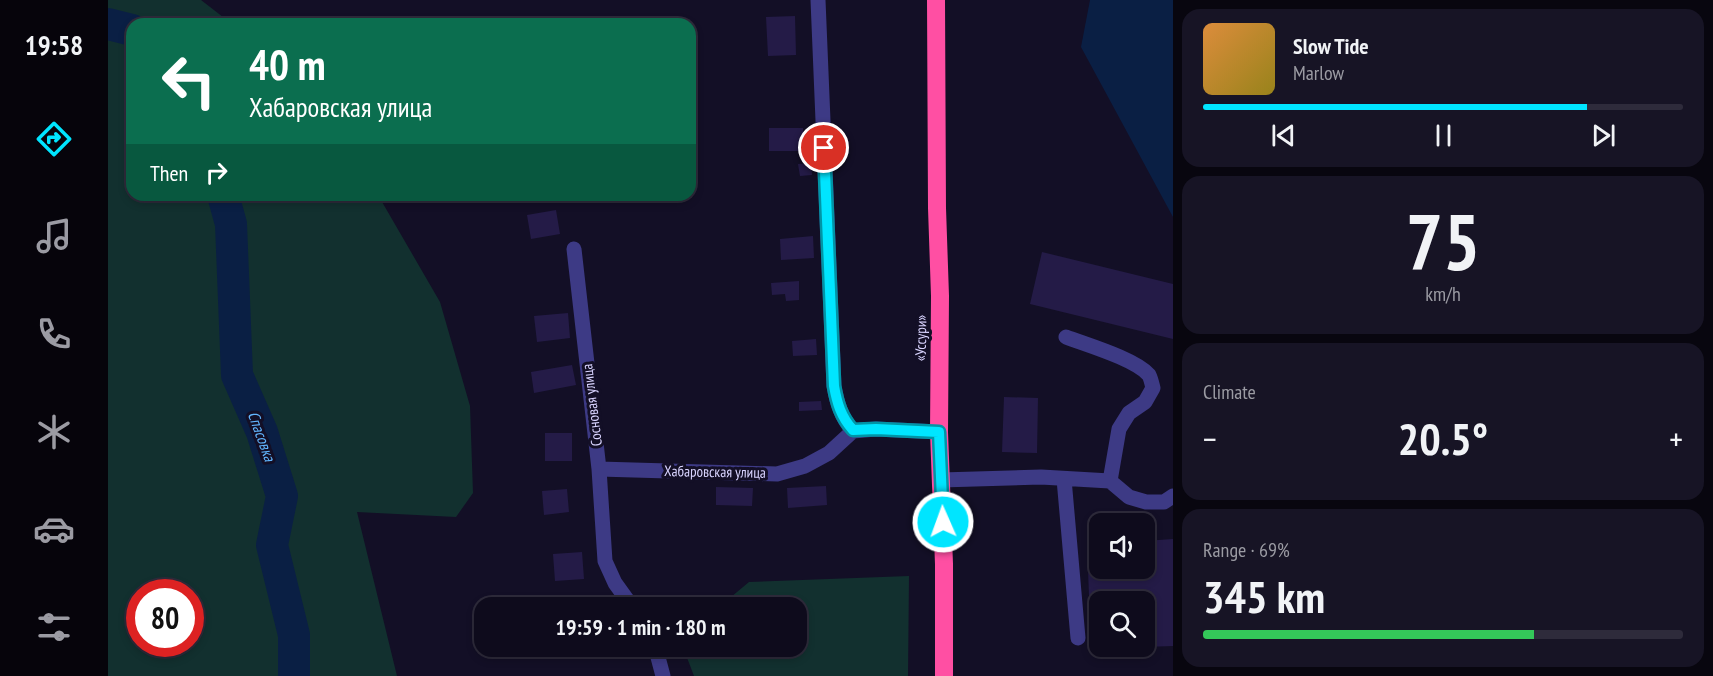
<!DOCTYPE html>
<html lang="en">
<head>
<meta charset="utf-8">
<style>
	body { margin:0; font-family:"PT Sans Narrow",sans-serif; background:#171425; color:#f1f3f6; height:100vh; display:flex; flex-direction:column; font-size:22px; white-space:nowrap }
	* { box-sizing:border-box; margin:0 }
	p { font-size:20px; color:#9b9ba3 }
	.icon { flex:none; width:33px; height:33px; fill:none; stroke:currentColor; stroke-width:2; stroke-linecap:round; stroke-linejoin:round }
	.map { position:relative; flex:1; overflow:hidden }
	.side { display:flex; flex-direction:column; gap:9px; padding:9px; background:#08060f; width:540px }
	.side>* { flex:none }
	.hud { position:absolute; left:18px; top:18px; width:570px; height:183px; border-radius:18px; box-shadow:0 3px 9px #0003,0 0 0 2px #2e2b3b; background:#0b6e4f; color:#fff; overflow:hidden }
	.controls { position:absolute; left:981px; top:513px; display:grid; gap:12px }
	.controls a { display:grid; place-items:center; width:66px; height:66px; border-radius:12px; background:#0e0b1c; box-shadow:0 3px 9px #0003,0 0 0 2px #2e2b3b; font-size:30px }
	.speed { position:absolute; left:18px; top:579px; display:flex; gap:12px; font-size:30px; font-weight:700; text-align:center }
	.speed>* { display:grid; place-content:center; width:78px; height:78px; border-radius:50%; background:#0e0b1c; box-shadow:0 3px 9px #0003,0 0 0 2px #2e2b3b; line-height:1 }
	.speed .limit { border:9px solid #d22; background:#fff; color:#111 }
	.pin { position:absolute; display:grid; place-items:center; width:51px; height:51px; color:#fff; margin:-26px; border:3px solid #fff; border-radius:50%; box-shadow:0 2px 6px #0007 }
	.me { position:absolute; width:66px; margin:-33px; rotate:358deg; stroke-linejoin:round; filter:drop-shadow(0 0 4px #0008) }
	.turn { display:flex; align-items:center; gap:21px; height:126px; padding:0 24px; font-size:27px }
	.turn .icon { width:78px; height:78px; stroke-width:2.5 }
	.turn b { display:block; font-size:42px; line-height:51px }
	.then { display:flex; align-items:center; height:57px; padding:0 24px; background:#0003; gap:12px; font-size:22px }
	.big { font-size:45px; font-weight:700; line-height:1.1 }
	.side .widget { flex:1; display:flex; flex-direction:column; justify-content:center; gap:9px; min-width:0; padding:0 21px; border-radius:18px; background:#171425 }
	.side .dial { align-items:center; gap:0 }
	.dial b { font-size:78px; line-height:1 }
	.song { display:flex; align-items:center; gap:18px }
	.cover { width:72px; height:72px; border-radius:9px; background:linear-gradient(135deg,hsl(30 70% 55%),hsl(50 70% 35%)) }
	.played { height:6px; border-radius:3px; background:linear-gradient(90deg,#00e5ff 80%,#2e2b3b 80%) }
	.keys { display:flex; justify-content:space-around; direction:ltr }
	.heat { display:flex; justify-content:space-between; align-items:center; font-size:33px; direction:ltr }
	.charge { height:9px; border-radius:4px; background:linear-gradient(90deg,#34c759 69%,#2e2b3b 0) }
	.trip { position:absolute; left:366px; top:597px; width:333px; height:60px; border-radius:18px; background:#0e0b1c; box-shadow:0 3px 9px #0003,0 0 0 2px #2e2b3b; font-weight:700; line-height:60px; text-align:center }
	main { display:flex; flex:1; min-height:0 }
	.menu { display:flex; flex-direction:column; width:108px; justify-content:space-around; align-items:center; background:#06040b; color:#9b9ba3 }
	.menu .icon { width:42px; height:42px }
	.menu .on { color:#00e5ff }
	.menu b { font-size:27px; color:#f1f3f6 }
	.map>svg:first-child { display:block }
	.green { fill:#12302f; fill-rule:evenodd }
	.water { fill:#0a1f44 }
	.lines { fill:none; stroke-linecap:round; stroke-linejoin:round }
	.river { stroke:#0a1f44; stroke-width:32 }
	.building { fill:#241b47 }
	.minor { stroke:#3d3a85; stroke-width:15 }
	.highway { stroke:#ff4fa3; stroke-width:18 }
	.route-casing { stroke:#0095a6; stroke-width:15 }
	.route { stroke:#00e5ff; stroke-width:10 }
	.labels { text-anchor:middle; stroke-width:6; stroke-linejoin:round; paint-order:stroke }
	.street-label { font-size:15px; fill:#d9d4ff; stroke:#130f26 }
	.water-label { font-size:16px; font-style:italic; fill:#62b6ff; stroke:#130f26 }
</style>
</head>
<body>
<main>
<nav class="menu">
<b>19:58</b>
<svg class="icon on" aria-label="directions" viewBox="0 0 24 24"><path d="M12 3l9 9-9 9-9-9zM9 14v-3h6M13 9l2 2-2 2"/></svg>
<svg class="icon" aria-label="music" viewBox="0 0 24 24"><path d="M9 18V5l10-2v13"/><circle cx="6" cy="18" r="3"/><circle cx="16" cy="16" r="3"/></svg>
<svg class="icon" aria-label="phone" viewBox="0 0 24 24"><path d="M5 4h4l2 5-3 2q2 4 5 5l2-3 5 2v4C11 20 4 13 5 4z"/></svg>
<svg class="icon" aria-label="climate" viewBox="0 0 24 24"><path d="M12 3v18M4 7l16 10M4 17L20 7"/></svg>
<svg class="icon" aria-label="car" viewBox="0 0 24 24"><path d="M5 17H2v-5l4-1 3-4h7l3 4 3 1v5h-3M9 17h6M6 11h13"/><circle cx="7" cy="17" r="2"/><circle cx="17" cy="17" r="2"/></svg>
<svg class="icon" aria-label="filters" viewBox="0 0 24 24"><path d="M4 7h16M4 17h16"/><circle cx="9" cy="7" r="2"/><circle cx="15" cy="17" r="2"/></svg>
</nav>
<div class="map">
<svg width="1065" height="676" viewBox="0 0 1065 676">
	<rect width="100%" height="100%" fill="#130f26"/>
	<path class="green" d="M0 0H93L124 24H24V195H270L332 302 362 406 365 493 348 517 249 512 289 676H0ZM32 592H82V644H32Z
		M801 576 800 676H586L575 647 688 646V608L611 607 641 582Z"/>
	<path class="water" d="M982 0H1065V217L973 47Z"/>
	<g class="lines">
		<path class="river" d="M0 24 24 30
			M115 195 123 224 129 375 154 432 174 496 164 545 186 635V676"/>
	</g>
	<path class="building" d="M687 16 688 55 660 56 658 17Z
		M661 128H695V151H661Z
		M703 163 704 175 692 176 690 164Z
		M448 210 452 234 423 239 419 215Z
		M705 236 706 258 673 260 672 239Z
		M934 252 1065 284V339L922 304Z
		M691 281V300L678 301 677 294 664 295 663 283Z
		M460 313 462 338 429 342 426 316Z
		M708 339 709 355 685 356 684 341Z
		M464 365 468 385 426 393 423 372Z
		M896 397 930 398 929 453 894 452Z
		M713 401 714 410 691 411V402Z
		M437 433H464V461H437Z
		M718 486 719 505 680 508 679 488Z
		M608 487 645 488 644 506 608 505Z
		M459 489 461 512 436 515 434 491Z
		M1065 539V646L1036 647V602H992V646H1008V648L983 649 979 543H992V568H1036V541Z
		M474 552 476 579 447 581 445 554Z"/>
	<g class="lines">
		<path class="minor" d="M710 0 726 386C729 403 733 417 745 431
			M466 249 491 469 497 561 507 583 525 608
			M958 337C979 345 1027 359 1041 375 1043 379 1044 384 1045 388L1037 402 1021 413 1011 429 1002 481
			M491 469 669 474 697 466 721 453 745 431 768 429 831 432
			M956 479 970 638
			M833 480 933 477 1002 481 1021 497 1038 502H1056L1065 496
			M547 646 555 676"/>
		<path class="highway" d="M828 0 829 208 832 296 831 432 836 564V676"/>
	</g>
	<g class="lines">
		<defs>
			<path id="route" d="M716 148 726 386C729 403 733 417 745 430L768 429 831 432 835 522"/>
		</defs>
		<use href="#route" class="route-casing"/>
		<use href="#route" class="route"/>
	</g>
	<g class="labels">
		<g class="street-label">
			<text transform="translate(813 338) rotate(-89)" y="5">«Уссури»</text>
			<text transform="translate(484 405) rotate(-97)" y="5">Сосновая улица</text>
			<text transform="translate(607 472) rotate(1)" y="5">Хабаровская улица</text>
		</g>
		<g class="water-label">
			<text transform="translate(154 436) rotate(70)" y="6">Спасовка</text>
		</g>
	</g>
</svg>
<div class="controls">
<a><svg class="icon" aria-label="sound" viewBox="0 0 24 24"><path d="M4 9h4l5-4v14l-5-4H4zM17 9q2 3 0 6"/></svg></a>
<a><svg class="icon" aria-label="search" viewBox="0 0 24 24"><circle cx="10" cy="10" r="6"/><path d="M15 15l6 6"/></svg></a>
</div>
<div class="speed"><div class="limit">80</div></div>
<div class="pin" style="left:716px;top:148px;background:#d93025"><svg class="icon" aria-label="arrive" viewBox="0 0 24 24"><path d="M6 21V4h12l-3 4 3 4H6"/></svg></div>
<svg class="me" style="left:835px;top:522px" viewBox="-20 -20 40 40"><circle r="17" fill="#00e5ff" stroke="#fff" stroke-width="3"/><path d="M0-11L8 9 0 5-8 9z" fill="#fff"/></svg>
<div class="trip">19:59 · 1 min · 180 m</div>
<div class="hud">
<div class="turn"><svg class="icon" aria-label="left" viewBox="0 0 24 24"><path d="M17 20v-9H6M10 6l-5 5 5 5"/></svg><div><b>40 m</b>Хабаровская улица</div></div>
<div class="then">Then<svg class="icon" aria-label="right" viewBox="0 0 24 24"><path d="M7 20v-9h11M14 6l5 5-5 5"/></svg></div>
</div>
</div>
<section class="side">
<div class="widget">
<div class="song"><i class="cover"></i><div><b>Slow Tide</b><p>Marlow</p></div></div>
<div class="played"></div>
<div class="keys"><svg class="icon" aria-label="previous" viewBox="0 0 24 24"><path d="M18 5L8 12l10 7zM5 5v14"/></svg><svg class="icon" aria-label="pause" viewBox="0 0 24 24"><path d="M8 5v14M16 5v14"/></svg><svg class="icon" aria-label="next" viewBox="0 0 24 24"><path d="M6 5l10 7-10 7zM19 5v14"/></svg></div>
</div>
<div class="widget dial"><b>75</b><p>km/h</p></div>
<div class="widget"><p>Climate</p>
<div class="heat"><a>−</a><b class="big">20.5°</b><a>+</a></div>
</div>
<div class="widget"><p>Range · 69%</p><b class="big">345 km</b><div class="charge"></div></div>
</section>
</main>
</body>
</html>
